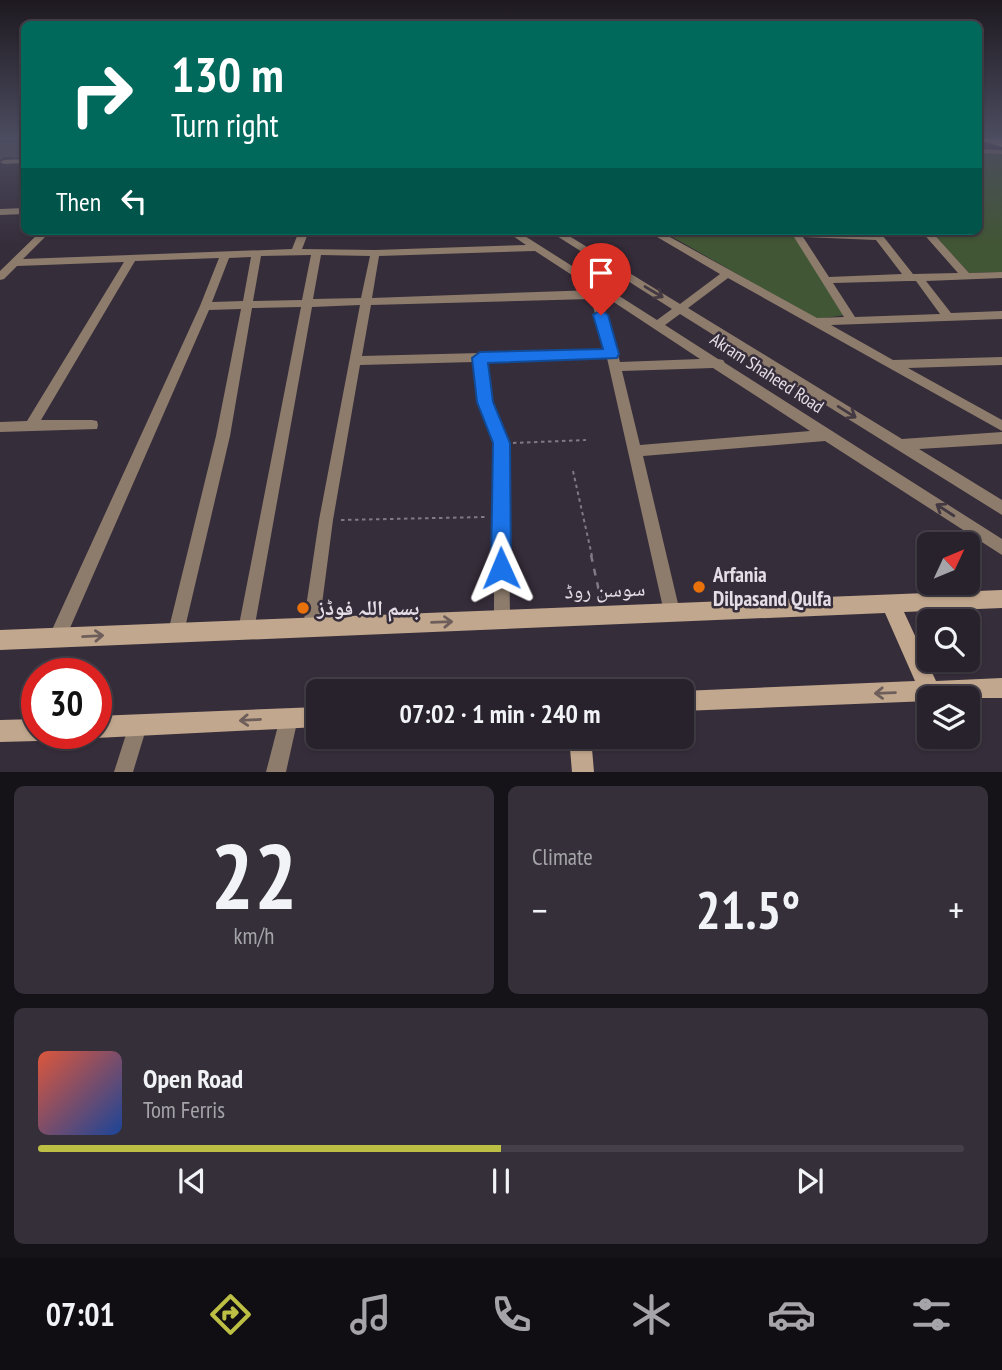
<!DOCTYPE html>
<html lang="en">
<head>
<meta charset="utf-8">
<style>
	body { margin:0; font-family:"PT Sans Narrow","Noto Naskh Arabic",sans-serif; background:#342f38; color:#f1f3f6; height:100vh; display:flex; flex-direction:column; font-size:26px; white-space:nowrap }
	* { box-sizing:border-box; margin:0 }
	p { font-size:23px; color:#a5a4a9 }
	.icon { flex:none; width:38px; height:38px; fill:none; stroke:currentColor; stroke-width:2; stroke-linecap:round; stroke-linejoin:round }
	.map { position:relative; height:772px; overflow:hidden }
	.drawer { display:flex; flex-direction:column; gap:14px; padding:14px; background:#161318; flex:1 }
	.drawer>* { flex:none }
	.banner { position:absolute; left:21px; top:21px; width:961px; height:214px; border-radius:10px; box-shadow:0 2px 5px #0004,0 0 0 2px #443f48; background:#00695c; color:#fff; overflow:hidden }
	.needle { width:46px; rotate:46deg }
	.buttons { position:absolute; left:917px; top:532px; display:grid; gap:14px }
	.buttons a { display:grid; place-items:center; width:63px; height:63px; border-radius:10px; background:#28222c; box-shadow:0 2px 5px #0004,0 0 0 2px #443f48; font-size:35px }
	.speed { position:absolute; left:21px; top:658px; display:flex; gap:14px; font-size:35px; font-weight:700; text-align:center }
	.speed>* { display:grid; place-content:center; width:91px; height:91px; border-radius:50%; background:#28222c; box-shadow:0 2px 5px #0004,0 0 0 2px #443f48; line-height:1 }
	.speed .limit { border:10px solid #d22; background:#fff; color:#111 }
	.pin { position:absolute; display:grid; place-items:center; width:60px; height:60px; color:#fff; margin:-72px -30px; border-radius:50% 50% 50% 0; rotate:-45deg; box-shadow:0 0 7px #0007 }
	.pin .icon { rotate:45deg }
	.me { position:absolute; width:77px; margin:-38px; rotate:359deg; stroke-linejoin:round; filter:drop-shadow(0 0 5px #0008) }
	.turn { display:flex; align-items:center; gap:24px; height:147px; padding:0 35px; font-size:32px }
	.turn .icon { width:91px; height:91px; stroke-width:2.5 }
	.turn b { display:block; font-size:49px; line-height:60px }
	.then { display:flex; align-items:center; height:66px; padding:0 35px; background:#0003; gap:14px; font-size:26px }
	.big { font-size:52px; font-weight:800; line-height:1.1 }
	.drawer .card { flex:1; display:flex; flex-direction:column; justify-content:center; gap:10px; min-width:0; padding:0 24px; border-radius:10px; background:#342f38 }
	.drawer .dial { align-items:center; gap:0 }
	.dial b { font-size:91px; line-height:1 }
	.song { display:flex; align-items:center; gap:21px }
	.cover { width:84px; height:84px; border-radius:10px; background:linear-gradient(135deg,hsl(10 70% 55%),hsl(220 70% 35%)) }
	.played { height:7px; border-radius:4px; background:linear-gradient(90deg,#bcbf44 50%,#443f48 50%) }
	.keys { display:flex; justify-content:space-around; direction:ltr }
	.heat { display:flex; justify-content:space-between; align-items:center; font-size:38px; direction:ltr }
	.drawer .tiles { flex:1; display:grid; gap:14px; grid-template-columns:1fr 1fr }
	.card:last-child { grid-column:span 2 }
	.trip { position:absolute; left:306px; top:679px; width:388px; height:70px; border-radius:10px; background:#28222c; box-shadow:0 2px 5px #0004,0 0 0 2px #443f48; font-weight:800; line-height:70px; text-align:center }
	.tab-bar { display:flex; height:112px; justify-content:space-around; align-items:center; background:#100e12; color:#a5a4a9 }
	.tab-bar .icon { width:49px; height:49px }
	.tab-bar .on { color:#bcbf44 }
	.tab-bar b { font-size:32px; color:#f1f3f6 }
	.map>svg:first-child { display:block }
	.green { fill:#415634 }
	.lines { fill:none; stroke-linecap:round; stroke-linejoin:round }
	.path-far1 { stroke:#817985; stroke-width:2; stroke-dasharray:3.5 3.5; stroke-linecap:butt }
	.path { stroke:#817985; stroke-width:2.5; stroke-dasharray:7 7; stroke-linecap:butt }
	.street { fill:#8d7c6c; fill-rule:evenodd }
	.secondary { fill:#c1a78d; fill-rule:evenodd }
	.primary { fill:#eac7a7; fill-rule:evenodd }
	.wall { fill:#544b59 }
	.building { fill:#625767; stroke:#453d48; stroke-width:2 }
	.oneway { stroke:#433942 }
	.oneway2 { stroke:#6e5e5b }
	.route { fill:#1a73e8; stroke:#114b97; stroke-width:2 }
	.food-dot { fill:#e8710a; stroke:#362d3a; stroke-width:2.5 }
	.labels { text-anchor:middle; stroke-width:5; stroke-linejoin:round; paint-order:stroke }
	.street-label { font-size:18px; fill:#e5dee7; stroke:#362d3a }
	.near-poi-label { font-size:21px; font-weight:bold; fill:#e5dee7; stroke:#362d3a; text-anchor:start }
	.near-street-label { font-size:21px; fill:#e5dee7; stroke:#362d3a }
</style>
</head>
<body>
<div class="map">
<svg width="1002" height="772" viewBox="0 0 1002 772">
	<rect width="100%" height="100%" fill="#362d3a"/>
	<path class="green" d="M978 152 1002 153V272L969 273 931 231H978Z
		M662 231 795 236 846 315 816 319Z"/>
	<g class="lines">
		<path class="path-far1" d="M513 443 586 440
			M573 471 592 556
			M341 520 486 517"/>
		<path class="path" d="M591 555 601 600"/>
		<path class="street" d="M978 149 1002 150V154L978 153Z
			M24 159V163L4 164 0 162 4 160Z
			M24 208V214L0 215V209Z
			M41 231H51L23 259 292 249 299 231H309L302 249 375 250 526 245 506 231H517L657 320 672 309 549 231H561L680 304 720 274 647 231H659L817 318 844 317 794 237 689 234 684 231 872 234 873 231H879L913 274 958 273 921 231H931L969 273 1002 272V278L926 281 951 313 1002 311V319L831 325 893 360 1002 357V365L908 368 1002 420V431L728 278 688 308 902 439 1002 432V444L919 449 1002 500V515L680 314 665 325 718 359 723 360 725 363 1002 539V555L825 441 643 456 680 612 678 618 672 620 666 618 664 612 607 358 485 362 491 402 508 443 510 619 508 625 502 627 496 625 494 619V443L479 402 474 362 360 365 333 520 319 627 317 633 311 635 305 633 303 627 319 520 360 305 312 307 254 630 252 636 246 638 240 636 238 630 301 307 252 308 230 436 184 632 182 638 176 640 170 638 168 632 216 436 241 309 209 310 63 644 57 646 51 644 49 638 51 632 200 306 219 258 135 261 41 420H92L97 421 98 425 97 429 0 432V422L27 421 124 262 17 266 4 279 0 280V271ZM803 237 876 240 902 274 829 277ZM535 251 595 290 372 298 379 256ZM311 255 302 300 253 301 261 256ZM321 255 370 256 361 298 313 299ZM251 257 243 301 212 302 229 258ZM909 281H916L940 314 855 317 833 283ZM603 295 700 359 620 362 601 296ZM591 299 605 350 362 356 371 305ZM713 368 810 431 640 445 622 371Z
			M289 709 295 712 298 718 286 772H266L280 718 283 712Z
			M138 717 145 719 147 726 133 772H114L131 719Z"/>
		<path class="secondary" d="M982 137 1002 141V147L982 141Z
			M1002 590V608L904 612 936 681 1002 678V698H929V701L682 711V691L915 681 885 613 0 650V630Z
			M318 707V727L96 738 88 733H96V716Z
			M37 719V733H46L44 737 37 741 0 742V720Z
			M569 737H591L594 772H572Z"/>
		<path class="primary" d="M978 137H1002V142L978 141Z"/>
	</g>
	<path class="wall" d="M0 137H24V158L4 157 0 160Z"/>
	<path class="building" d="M0 137H24V142H0Z"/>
	<defs><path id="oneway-shaft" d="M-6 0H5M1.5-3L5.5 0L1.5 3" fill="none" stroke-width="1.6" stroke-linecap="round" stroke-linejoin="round" transform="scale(1.75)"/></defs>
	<g class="oneway">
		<use href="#oneway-shaft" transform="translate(654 292) rotate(31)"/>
		<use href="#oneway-shaft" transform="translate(847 412) rotate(32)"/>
		<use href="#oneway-shaft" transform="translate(945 510) rotate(-147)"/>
	</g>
	<g class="oneway2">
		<use href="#oneway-shaft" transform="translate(442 622) rotate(-2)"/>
		<use href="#oneway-shaft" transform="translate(93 636) rotate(-3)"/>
		<use href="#oneway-shaft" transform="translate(885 693) rotate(178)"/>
		<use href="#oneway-shaft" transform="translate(250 720) rotate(177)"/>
	</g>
	<linearGradient id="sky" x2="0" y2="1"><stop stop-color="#1e1920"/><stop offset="0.56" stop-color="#4c4c60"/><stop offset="1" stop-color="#4c4c60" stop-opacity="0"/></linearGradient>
	<rect width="1002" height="245" fill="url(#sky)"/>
	<path class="route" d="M601 310 608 315 619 354 617 358 488 363 493 402 510 443 511 568 508 575 501 578 494 575 491 568 493 443 477 402 472 358 480 352 603 349 593 315Z"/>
	<g class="food-dot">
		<circle cx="699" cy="587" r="7"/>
		<circle cx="303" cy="608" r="7"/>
	</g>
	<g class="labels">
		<g class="street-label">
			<text transform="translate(767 373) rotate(33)" y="6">Akram Shaheed Road</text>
		</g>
		<g class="near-poi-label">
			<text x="713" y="582">Arfania<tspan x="713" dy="24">Dilpasand Qulfa</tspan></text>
			<text x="317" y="615">بسم اللہ فوڈز</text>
		</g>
		<g class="near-street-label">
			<text transform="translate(605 590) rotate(-2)" y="7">سوسن روڈ</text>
		</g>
	</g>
</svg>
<div class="buttons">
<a><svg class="needle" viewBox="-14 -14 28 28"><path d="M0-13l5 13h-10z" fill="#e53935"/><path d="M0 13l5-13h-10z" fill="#a5a4a9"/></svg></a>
<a><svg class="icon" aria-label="search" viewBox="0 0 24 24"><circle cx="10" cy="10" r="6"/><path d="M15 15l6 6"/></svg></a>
<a><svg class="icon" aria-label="layers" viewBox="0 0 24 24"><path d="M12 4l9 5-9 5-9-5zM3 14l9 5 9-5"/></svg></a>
</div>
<div class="speed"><div class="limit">30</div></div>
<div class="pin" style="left:601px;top:315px;background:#d93025"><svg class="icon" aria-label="arrive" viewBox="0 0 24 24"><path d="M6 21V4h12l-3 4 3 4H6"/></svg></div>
<svg class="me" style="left:501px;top:568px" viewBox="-20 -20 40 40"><path d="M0-17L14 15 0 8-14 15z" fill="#1a73e8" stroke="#fff" stroke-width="4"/></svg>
<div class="trip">07:02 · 1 min · 240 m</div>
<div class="banner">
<div class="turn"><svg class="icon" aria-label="right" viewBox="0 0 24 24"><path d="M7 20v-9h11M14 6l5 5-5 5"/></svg><div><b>130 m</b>Turn right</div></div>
<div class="then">Then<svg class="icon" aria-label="left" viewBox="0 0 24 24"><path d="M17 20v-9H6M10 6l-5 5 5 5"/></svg></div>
</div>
</div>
<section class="drawer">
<div class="tiles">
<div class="card dial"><b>22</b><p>km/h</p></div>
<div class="card"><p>Climate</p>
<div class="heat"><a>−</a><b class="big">21.5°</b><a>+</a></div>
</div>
<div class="card">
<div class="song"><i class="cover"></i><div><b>Open Road</b><p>Tom Ferris</p></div></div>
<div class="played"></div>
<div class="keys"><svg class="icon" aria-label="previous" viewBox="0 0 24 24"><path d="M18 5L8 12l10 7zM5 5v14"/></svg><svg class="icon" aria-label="pause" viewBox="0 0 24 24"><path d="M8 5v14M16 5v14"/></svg><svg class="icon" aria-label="next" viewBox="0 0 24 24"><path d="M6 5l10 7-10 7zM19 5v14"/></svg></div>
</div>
</div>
</section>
<nav class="tab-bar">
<b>07:01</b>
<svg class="icon on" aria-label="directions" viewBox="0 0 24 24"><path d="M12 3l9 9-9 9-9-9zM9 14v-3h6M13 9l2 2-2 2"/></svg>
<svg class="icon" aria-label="music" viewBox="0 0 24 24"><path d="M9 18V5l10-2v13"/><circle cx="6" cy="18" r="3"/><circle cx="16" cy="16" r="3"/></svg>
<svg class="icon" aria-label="phone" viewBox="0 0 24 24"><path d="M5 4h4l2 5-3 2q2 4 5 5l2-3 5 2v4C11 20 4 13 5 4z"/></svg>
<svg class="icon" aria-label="climate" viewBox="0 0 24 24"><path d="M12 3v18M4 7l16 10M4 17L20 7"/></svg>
<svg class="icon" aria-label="car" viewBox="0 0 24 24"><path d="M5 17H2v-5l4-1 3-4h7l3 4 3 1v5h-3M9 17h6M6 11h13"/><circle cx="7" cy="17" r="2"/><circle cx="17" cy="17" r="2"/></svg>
<svg class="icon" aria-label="filters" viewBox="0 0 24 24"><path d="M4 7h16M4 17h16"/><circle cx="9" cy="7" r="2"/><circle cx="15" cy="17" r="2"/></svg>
</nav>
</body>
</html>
